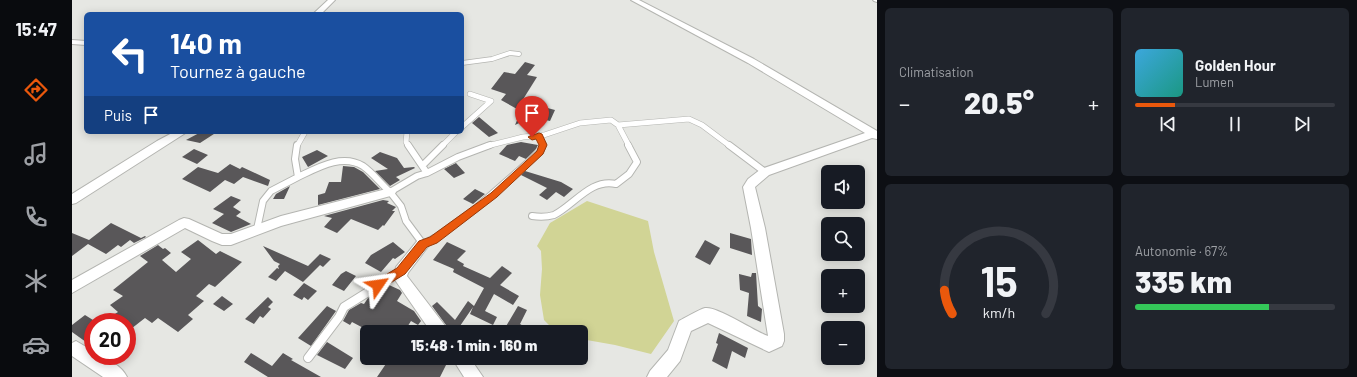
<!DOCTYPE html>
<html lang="fr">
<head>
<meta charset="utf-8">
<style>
	body { margin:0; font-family:Barlow,sans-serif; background:#20242c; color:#f1f3f6; height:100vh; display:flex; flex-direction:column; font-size:15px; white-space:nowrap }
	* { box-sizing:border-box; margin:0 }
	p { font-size:13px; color:#9ea1a6 }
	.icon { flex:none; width:22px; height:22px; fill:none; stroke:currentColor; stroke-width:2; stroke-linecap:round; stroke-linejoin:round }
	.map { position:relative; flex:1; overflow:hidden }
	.sheet { display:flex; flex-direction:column; gap:8px; padding:8px; background:#0d0f14; width:480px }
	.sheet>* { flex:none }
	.guide { position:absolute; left:12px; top:12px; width:380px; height:122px; border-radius:6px; box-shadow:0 2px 10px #0003; background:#1a4fa0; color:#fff; overflow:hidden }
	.controls { position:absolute; left:749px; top:165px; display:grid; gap:8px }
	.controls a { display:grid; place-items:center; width:44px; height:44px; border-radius:6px; background:#171b24; box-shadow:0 2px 10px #0003; font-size:20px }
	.speed { position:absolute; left:12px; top:313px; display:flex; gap:8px; font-size:20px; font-weight:700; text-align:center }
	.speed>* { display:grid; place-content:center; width:52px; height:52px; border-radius:50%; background:#171b24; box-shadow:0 2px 10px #0003; line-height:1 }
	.speed .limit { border:6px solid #d22; background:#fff; color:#111 }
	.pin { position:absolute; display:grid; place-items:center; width:34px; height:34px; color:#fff; margin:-41px -17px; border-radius:50% 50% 50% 0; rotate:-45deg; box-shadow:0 0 4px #0007 }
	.pin .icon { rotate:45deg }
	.me { position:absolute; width:44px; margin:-22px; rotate:58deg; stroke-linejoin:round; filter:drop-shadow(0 0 3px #0008) }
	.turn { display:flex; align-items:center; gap:14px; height:84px; padding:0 20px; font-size:18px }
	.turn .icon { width:52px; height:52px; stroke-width:2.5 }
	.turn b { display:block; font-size:28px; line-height:34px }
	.then { display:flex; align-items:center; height:38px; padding:0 20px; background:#0003; gap:8px; font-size:15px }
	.big { font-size:30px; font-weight:800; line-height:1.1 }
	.sheet .tile { flex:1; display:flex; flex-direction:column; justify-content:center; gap:6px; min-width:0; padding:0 14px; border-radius:6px; background:#20242c }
	.sheet .dial { align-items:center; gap:0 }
	.dial svg { height:104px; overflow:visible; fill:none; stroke:#363941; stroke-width:7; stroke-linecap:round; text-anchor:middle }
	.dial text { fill:#f1f3f6; stroke:none }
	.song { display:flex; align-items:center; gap:12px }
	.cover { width:48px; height:48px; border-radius:6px; background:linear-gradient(135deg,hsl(200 70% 55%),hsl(170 70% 35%)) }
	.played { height:4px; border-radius:2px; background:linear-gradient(90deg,#ea580c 20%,#363941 20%) }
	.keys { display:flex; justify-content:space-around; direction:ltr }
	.heat { display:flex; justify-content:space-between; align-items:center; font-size:22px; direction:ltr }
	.charge { height:6px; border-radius:3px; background:linear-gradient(90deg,#34c759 67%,#363941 0) }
	.sheet .tiles { flex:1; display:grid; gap:8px; grid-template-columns:repeat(2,1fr) }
	.trip { position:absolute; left:288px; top:325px; width:228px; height:40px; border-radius:6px; background:#171b24; box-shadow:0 2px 10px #0003; font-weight:800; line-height:40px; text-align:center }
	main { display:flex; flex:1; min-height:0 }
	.dock { display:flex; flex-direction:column; width:72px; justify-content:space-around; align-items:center; background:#090b0e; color:#9ea1a6 }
	.dock .icon { width:28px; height:28px }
	.dock .current { color:#ea580c }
	.dock b { font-size:18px; color:#f1f3f6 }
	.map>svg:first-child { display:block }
	.green { fill:#d1d495 }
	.building { fill:#595759 }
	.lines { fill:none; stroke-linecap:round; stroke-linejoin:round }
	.lane-far3-casing { stroke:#b4b5b1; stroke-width:5.5 }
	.lane-far2-casing { stroke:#b4b5b1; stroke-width:6 }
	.lane-far1-casing { stroke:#b4b5b1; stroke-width:8 }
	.lane-casing { stroke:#b4b5b1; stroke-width:10 }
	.street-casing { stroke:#b4b5b1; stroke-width:2 }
	.lane-far3 { stroke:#fff; stroke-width:4 }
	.lane-far2 { stroke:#fff; stroke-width:5 }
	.lane-far1 { stroke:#fff; stroke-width:6 }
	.lane { stroke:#fff; stroke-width:8 }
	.street { fill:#fff; fill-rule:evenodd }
	.route { fill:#ea580c; stroke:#983908 }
</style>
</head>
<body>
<main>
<nav class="dock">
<b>15:47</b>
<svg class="icon current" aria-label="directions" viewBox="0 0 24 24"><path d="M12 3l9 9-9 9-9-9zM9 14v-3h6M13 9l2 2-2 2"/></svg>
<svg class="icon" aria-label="music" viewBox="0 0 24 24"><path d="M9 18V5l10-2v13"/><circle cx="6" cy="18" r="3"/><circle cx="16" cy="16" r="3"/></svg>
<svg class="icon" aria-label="phone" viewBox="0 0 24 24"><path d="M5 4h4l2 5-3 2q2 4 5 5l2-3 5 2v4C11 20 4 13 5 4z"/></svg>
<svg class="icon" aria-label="climate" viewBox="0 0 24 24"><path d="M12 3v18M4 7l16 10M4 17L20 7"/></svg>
<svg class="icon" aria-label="car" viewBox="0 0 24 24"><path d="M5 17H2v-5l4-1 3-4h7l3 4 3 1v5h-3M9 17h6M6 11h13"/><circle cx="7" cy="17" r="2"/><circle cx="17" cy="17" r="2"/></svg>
</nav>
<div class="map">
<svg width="805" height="377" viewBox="0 0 805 377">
	<rect width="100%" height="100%" fill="#e6e7e3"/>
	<path class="green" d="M515 201 576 221 582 252 602 321 579 354 543 345 509 339V332H484L472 320 468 295 470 269 469 251 465 246 478 223Z"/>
	<path class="building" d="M453 62 463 65 455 75 465 77 445 109 429 100 434 94 419 89 432 72 443 74Z
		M468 106 483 110 478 121 461 117 462 116 443 125 449 111 463 115Z
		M407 117 426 133 417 137 400 123Z
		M129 132H145L128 143 114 140Z
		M449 142 466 145 464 149 454 159 447 156 443 161 427 154 435 145Z
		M122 149 136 155 125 164 110 157Z
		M245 150 256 156 236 167 230 157Z
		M308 152 325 158 332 168 342 167 343 168 324 177 328 180 318 186 303 171 316 169 299 158Z
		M384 163 393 173 382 178 372 169Z
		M158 164 168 169 170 167 198 180 196 186 171 177 162 184 153 180 138 192 110 179 126 167 146 173Z
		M271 166 282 167 291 172 308 189 246 205V195L253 193 257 182H269Z
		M453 171 489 182 501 189 492 197 484 192 475 200 467 195 475 188 449 175Z
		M218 186 212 199H201L204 194Z
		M403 189 413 194 401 204 391 199Z
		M159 196 169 200 161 207 169 212 164 216 179 224 159 232 140 223 152 214 141 209Z
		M311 200 317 201 315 203 324 207 320 211H323L312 226 311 225 306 230 279 219 265 233 252 227 260 218 252 216Z
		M39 223 69 238 73 236 74 237 62 243 58 240 49 247 46 245 34 254 16 244 0 256V233L17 240Z
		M658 233 679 239 680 255 658 248Z
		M126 240 144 254 148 251 170 262 143 287 137 284 124 296 132 301 116 315 121 319 106 332 86 318 80 323 73 318 55 332V322H30L46 312 38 305 51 296 41 290 76 262 68 256 86 245 91 249 93 248 99 253 90 260 104 272 119 259 109 252Z
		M633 240 648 248 638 265 623 257Z
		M321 242 333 252 323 259 321 258 309 272 293 263 299 255Z
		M375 242 394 251 385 260 392 264 391 266 418 278 430 266 440 273 428 285 447 296 441 305 422 294 413 311 425 317 421 325 398 314 401 307 388 326 394 332H390L374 325 360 306 365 302 383 320 396 301 402 306 412 288 381 272 382 269 361 260Z
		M191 246 236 266 248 254 259 259 251 267 248 265 231 282 213 271 204 281 196 277 205 268 207 269 206 266 208 264 202 261Z
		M274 271 284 276 272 291 260 285 269 274Z
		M680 273H684L686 306 690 309 689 322 675 316 677 293 668 290 667 274 679 277Z
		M232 283 245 291 236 300 232 297 230 300 221 295Z
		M317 285 328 290 330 293 325 301 342 311 349 321 346 325 339 321 332 332H323L309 325 304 332H299L280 322 278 325 271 321 277 310 289 303 292 304 296 298 304 293 306 295 310 289Z
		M150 296 161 304 152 311 141 304Z
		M196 297 201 302 196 307 199 309 191 318 188 316 182 324 173 319Z
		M255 306 264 311 239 346 226 338Z
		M446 306 455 310 448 324 461 332H440L433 328Z
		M13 315 21 320V347L0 332V325Z
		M647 333 676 348 673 358 660 351 655 369 640 361 646 344 644 343Z
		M255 342 281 358 273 369 245 355Z
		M179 353 200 366 211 353 221 359 219 360 249 377H196L172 362Z
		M318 358H366L375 363 368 377H305Z"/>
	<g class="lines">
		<defs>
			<path id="lane-far3" d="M390 63 420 59 438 53 447 54"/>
			<path id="lane-far2" d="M546 125 617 119 630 125 658 146
				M390 127 419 101 398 94
				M335 132 334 142 337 146
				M467 136 471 146
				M225 146 233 132
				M370 146 384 132
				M415 146 451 137 472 135 508 123 539 120 546 125 557 146"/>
			<path id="lane-far1" d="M225 145 223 159 226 177C245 168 270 153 291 166 301 173 309 184 318 192
				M336 145 355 173 345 176 318 192 329 206 334 221 351 244 366 236 403 209 468 152 471 145
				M657 145 693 172
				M351 165 371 145
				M355 173 386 157 418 145
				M460 216C467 217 475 217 482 215 502 205 519 178 544 184L557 174 565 162 556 145
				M185 229 191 201 199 191 226 177"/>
			<path id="lane" d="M236 358 267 317 272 307 328 272"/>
			<path id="street" d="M256 0H263L249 14H241Z
				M559 0H567L682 59 805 131V139L800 138 697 175 683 187 693 228 712 334V341L710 346 697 352 636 323 619 331 608 361 595 377H575L578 371 596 350 607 321C613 318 628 309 633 308 645 306 682 331 696 336L679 228 671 187 676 179 689 169 793 133 676 63Z
				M801 0H805V2L802 1Z
				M0 40 14 41V45L0 44Z
				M102 132H115L4 203 0 204V194L85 141Z
				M318 188 322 189 324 192 322 195 209 226 159 245H150L140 241 113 228 0 293V280L107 220 112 218 117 219 150 234H159L209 216Z
				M351 239 356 240 358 244 336 273 335 276 374 327 376 332H359L321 277 324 267 346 240Z
				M4 341 21 351V356C33 356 50 366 55 377H31L0 356V343Z
				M380 358H398L411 377H392Z"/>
		</defs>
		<use href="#lane-far3" class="lane-far3-casing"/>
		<use href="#lane-far2" class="lane-far2-casing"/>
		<use href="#lane-far1" class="lane-far1-casing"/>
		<use href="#lane" class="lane-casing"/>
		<use href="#street" class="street-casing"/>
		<use href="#lane-far3" class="lane-far3"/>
		<use href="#lane-far2" class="lane-far2"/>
		<use href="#lane-far1" class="lane-far1"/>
		<use href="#lane" class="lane"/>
		<use href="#street" class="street"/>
	</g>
	<path class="route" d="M467 133 470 134 475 145 471 154 425 197 365 243 355 247 333 274 310 288 306 290 302 288 301 285 302 282 325 268 347 241 358 237 419 193 465 151 467 145 464 139 460 140 456 137 458 136Z"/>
</svg>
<div class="controls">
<a><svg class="icon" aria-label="sound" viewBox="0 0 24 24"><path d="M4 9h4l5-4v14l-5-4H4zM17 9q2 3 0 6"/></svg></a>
<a><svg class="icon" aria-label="search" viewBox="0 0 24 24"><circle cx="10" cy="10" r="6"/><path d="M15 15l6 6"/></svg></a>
<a>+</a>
<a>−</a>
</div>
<div class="speed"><div class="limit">20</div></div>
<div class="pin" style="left:460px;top:137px;background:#d93025"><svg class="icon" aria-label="arrive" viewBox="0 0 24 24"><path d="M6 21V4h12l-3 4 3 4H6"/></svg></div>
<svg class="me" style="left:306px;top:285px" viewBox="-20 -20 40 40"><path d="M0-17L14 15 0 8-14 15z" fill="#ea580c" stroke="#fff" stroke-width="4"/></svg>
<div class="trip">15:48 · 1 min · 160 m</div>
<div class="guide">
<div class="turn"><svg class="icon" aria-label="left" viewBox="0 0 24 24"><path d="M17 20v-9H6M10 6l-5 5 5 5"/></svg><div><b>140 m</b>Tournez à gauche</div></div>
<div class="then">Puis<svg class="icon" aria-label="arrive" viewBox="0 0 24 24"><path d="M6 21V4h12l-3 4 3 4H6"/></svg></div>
</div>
</div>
<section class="sheet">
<div class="tiles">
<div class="tile"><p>Climatisation</p>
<div class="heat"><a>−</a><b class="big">20.5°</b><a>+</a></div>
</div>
<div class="tile">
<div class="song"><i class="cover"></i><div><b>Golden Hour</b><p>Lumen</p></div></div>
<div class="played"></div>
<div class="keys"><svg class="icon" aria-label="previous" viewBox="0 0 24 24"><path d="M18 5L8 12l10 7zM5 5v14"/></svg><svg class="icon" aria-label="pause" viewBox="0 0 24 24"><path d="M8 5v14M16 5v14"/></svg><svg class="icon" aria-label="next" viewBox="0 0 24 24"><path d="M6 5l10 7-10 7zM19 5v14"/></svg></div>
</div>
<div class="tile dial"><svg viewBox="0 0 100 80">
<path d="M14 69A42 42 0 1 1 86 69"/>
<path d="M14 69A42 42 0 0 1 8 51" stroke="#ea580c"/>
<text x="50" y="56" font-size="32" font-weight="700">15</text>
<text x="50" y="72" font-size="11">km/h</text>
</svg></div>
<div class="tile"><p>Autonomie · 67%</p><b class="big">335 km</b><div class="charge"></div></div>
</div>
</section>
</main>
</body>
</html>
